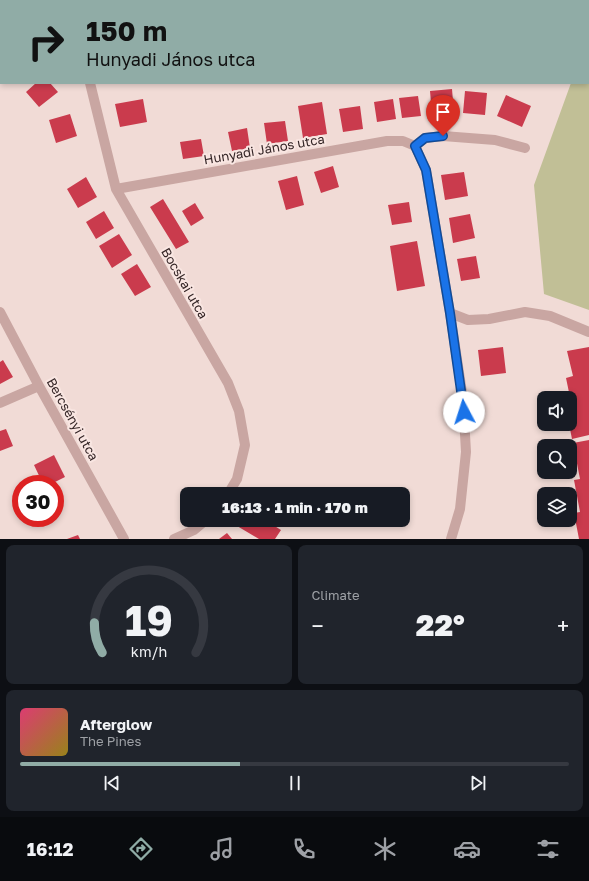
<!DOCTYPE html>
<html lang="en">
<head>
<meta charset="utf-8">
<style>
	body { margin:0; font-family:"Golos Text",sans-serif; background:#20242c; color:#f1f3f6; height:100vh; display:flex; flex-direction:column; font-size:15px; white-space:nowrap }
	* { box-sizing:border-box; margin:0 }
	p { font-size:13px; color:#9ea1a6 }
	.icon { flex:none; width:22px; height:22px; fill:none; stroke:currentColor; stroke-width:2; stroke-linecap:round; stroke-linejoin:round }
	.map { position:relative; height:539px; overflow:hidden }
	.sheet { display:flex; flex-direction:column; gap:6px; padding:6px; background:#0d0f14; flex:1 }
	.sheet>* { flex:none }
	.banner { position:absolute; left:0px; top:0px; width:589px; height:84px; box-shadow:0 2px 6px #0003; background:#90aca6; color:#111; overflow:hidden }
	.tools { position:absolute; left:537px; top:391px; display:grid; gap:8px }
	.tools a { display:grid; place-items:center; width:40px; height:40px; border-radius:8px; background:#171b24; box-shadow:0 2px 6px #0003; font-size:20px }
	.speed { position:absolute; left:12px; top:475px; display:flex; gap:8px; font-size:20px; font-weight:700; text-align:center }
	.speed>* { display:grid; place-content:center; width:52px; height:52px; border-radius:50%; background:#171b24; box-shadow:0 2px 6px #0003; line-height:1 }
	.speed .limit { border:6px solid #d22; background:#fff; color:#111 }
	.pin { position:absolute; display:grid; place-items:center; width:34px; height:34px; color:#fff; margin:-41px -17px; border-radius:50% 50% 50% 0; rotate:-45deg; box-shadow:0 0 4px #0007 }
	.pin .icon { rotate:45deg }
	.me { position:absolute; width:44px; margin:-22px; rotate:355deg; stroke-linejoin:round; filter:drop-shadow(0 0 3px #0008) }
	.turn { display:flex; align-items:center; gap:14px; height:84px; padding:0 20px; font-size:18px }
	.turn .icon { width:52px; height:52px; stroke-width:2.5 }
	.turn b { display:block; font-size:28px; line-height:34px }
	.big { font-size:30px; font-weight:800; line-height:1.1 }
	.sheet .card { flex:1; display:flex; flex-direction:column; justify-content:center; gap:6px; min-width:0; padding:0 14px; border-radius:8px; background:#20242c }
	.sheet .dial { align-items:center; gap:0 }
	.dial svg { height:104px; overflow:visible; fill:none; stroke:#363941; stroke-width:7; stroke-linecap:round; text-anchor:middle }
	.dial text { fill:#f1f3f6; stroke:none }
	.song { display:flex; align-items:center; gap:12px }
	.cover { width:48px; height:48px; border-radius:6px; background:linear-gradient(135deg,hsl(340 70% 55%),hsl(50 70% 35%)) }
	.played { height:4px; border-radius:2px; background:linear-gradient(90deg,#90aca6 40%,#363941 40%) }
	.keys { display:flex; justify-content:space-around; direction:ltr }
	.heat { display:flex; justify-content:space-between; align-items:center; font-size:22px; direction:ltr }
	.sheet .tiles { flex:1; display:grid; gap:6px; grid-template-columns:1fr 1fr }
	.card:last-child { grid-column:span 2 }
	.trip { position:absolute; left:180px; top:487px; width:230px; height:40px; border-radius:8px; background:#171b24; box-shadow:0 2px 6px #0003; font-weight:800; line-height:40px; text-align:center }
	.dock { display:flex; height:64px; justify-content:space-around; align-items:center; background:#090b0e; color:#9ea1a6 }
	.dock .icon { width:28px; height:28px }
	.dock .active { color:#90aca6 }
	.dock b { font-size:18px; color:#f1f3f6 }
	.map>svg:first-child { display:block }
	.green { fill:#c1bf96 }
	.building { fill:#ca3b4d }
	.lines { fill:none; stroke-linecap:round; stroke-linejoin:round }
	.street { stroke:#c9a6a2; stroke-width:10 }
	.route-casing { stroke:#114b97; stroke-width:10 }
	.route { stroke:#1a73e8; stroke-width:7 }
	.labels { text-anchor:middle; stroke-width:4; stroke-linejoin:round; paint-order:stroke }
	.street-label { font-size:13px; fill:#342526; stroke:#f9e6e2 }
</style>
</head>
<body>
<div class="map">
<svg width="589" height="539" viewBox="0 0 589 539">
	<rect width="100%" height="100%" fill="#f1dbd6"/>
	<path class="green" d="M342 0H411L341 1Z
		M548 0H589V310L544 294 534 185 571 83H588V1Z"/>
	<path class="building" d="M36 83H50L58 92 39 107 26 92Z
		M452 89 454 113 432 114 430 91Z
		M465 91 487 93 485 115 463 113Z
		M506 95 531 106 522 127 497 116Z
		M418 96 421 116 402 118 399 98Z
		M143 99 147 122 120 127 115 104Z
		M393 99 396 119 377 122 374 102Z
		M322 102 327 134 303 138 298 106Z
		M360 106 363 129 343 132 339 109Z
		M70 114 77 136 56 143 49 120Z
		M285 121 288 141 267 144 264 123Z
		M247 128 250 148 232 151 228 132Z
		M201 139 204 156 183 159 180 142Z
		M333 166 339 187 321 193 314 172Z
		M464 172 468 196 445 200 441 175Z
		M297 176 304 205 286 210 278 181Z
		M86 177 97 197 78 208 67 189Z
		M163 199 189 242 176 249 150 207Z
		M409 202 412 222 392 225 388 205Z
		M195 203 204 218 191 226 182 211Z
		M104 211 114 228 96 239 86 222Z
		M470 214 475 238 453 243 449 218Z
		M119 234 132 255 112 268 99 246Z
		M417 241 425 286 397 291 390 246Z
		M476 256 480 278 461 281 457 259Z
		M137 264 151 287 135 296 121 274Z
		M503 347 506 373 481 376 478 350Z
		M589 347V435L572 439 569 424H570V403L571 402 566 378 573 376 567 351Z
		M3 360 13 377 0 384V362Z
		M6 429 13 446 0 451V431Z
		M589 440V539H579L574 513 580 512 574 480 580 479 573 443Z
		M54 455 65 477 51 484H43L34 465Z
		M234 520H265L281 530 275 539H259L232 523Z
		M227 533 232 539H219Z
		M78 535 80 539H67Z"/>
	<g class="lines">
		<path class="street" d="M103 1 104 0
			M0 19H1
			M90 83 116 189 228 383 239 411 245 445 237 479 228 494
			M415 146 425 138 443 136 495 140 525 148
			M116 189 387 141H403L415 146 426 170 450 313 463 399 466 452 460 509 451 539
			M0 312 39 386 124 539
			M450 313 468 320 489 319 525 312 550 316 589 332
			M0 403 39 386
			M174 539 194 530 206 520"/>
	</g>
	<g class="lines">
		<defs>
			<path id="route" d="M443 136 425 138 415 146 426 170 450 313 464 412"/>
		</defs>
		<use href="#route" class="route-casing"/>
		<use href="#route" class="route"/>
	</g>
	<g class="labels">
		<g class="street-label">
			<text transform="translate(264 149) rotate(-10)" y="5">Hunyadi János utca</text>
			<text transform="translate(185 283) rotate(60)" y="5">Bocskai utca</text>
			<text transform="translate(73 419) rotate(61)" y="5">Bercsényi utca</text>
		</g>
	</g>
</svg>
<div class="tools">
<a><svg class="icon" aria-label="sound" viewBox="0 0 24 24"><path d="M4 9h4l5-4v14l-5-4H4zM17 9q2 3 0 6"/></svg></a>
<a><svg class="icon" aria-label="search" viewBox="0 0 24 24"><circle cx="10" cy="10" r="6"/><path d="M15 15l6 6"/></svg></a>
<a><svg class="icon" aria-label="layers" viewBox="0 0 24 24"><path d="M12 4l9 5-9 5-9-5zM3 14l9 5 9-5"/></svg></a>
</div>
<div class="speed"><div class="limit">30</div></div>
<div class="pin" style="left:443px;top:136px;background:#d93025"><svg class="icon" aria-label="arrive" viewBox="0 0 24 24"><path d="M6 21V4h12l-3 4 3 4H6"/></svg></div>
<svg class="me" style="left:464px;top:412px" viewBox="-20 -20 40 40"><circle r="19" fill="#fff"/><path d="M0-13L10 11 0 6-10 11z" fill="#1a73e8"/></svg>
<div class="trip">16:13 · 1 min · 170 m</div>
<div class="banner">
<div class="turn"><svg class="icon" aria-label="right" viewBox="0 0 24 24"><path d="M7 20v-9h11M14 6l5 5-5 5"/></svg><div><b>150 m</b>Hunyadi János utca</div></div>
</div>
</div>
<section class="sheet">
<div class="tiles">
<div class="card dial"><svg viewBox="0 0 100 80">
<path d="M14 69A42 42 0 1 1 86 69"/>
<path d="M14 69A42 42 0 0 1 8 46" stroke="#90aca6"/>
<text x="50" y="56" font-size="32" font-weight="700">19</text>
<text x="50" y="72" font-size="11">km/h</text>
</svg></div>
<div class="card"><p>Climate</p>
<div class="heat"><a>−</a><b class="big">22°</b><a>+</a></div>
</div>
<div class="card">
<div class="song"><i class="cover"></i><div><b>Afterglow</b><p>The Pines</p></div></div>
<div class="played"></div>
<div class="keys"><svg class="icon" aria-label="previous" viewBox="0 0 24 24"><path d="M18 5L8 12l10 7zM5 5v14"/></svg><svg class="icon" aria-label="pause" viewBox="0 0 24 24"><path d="M8 5v14M16 5v14"/></svg><svg class="icon" aria-label="next" viewBox="0 0 24 24"><path d="M6 5l10 7-10 7zM19 5v14"/></svg></div>
</div>
</div>
</section>
<nav class="dock">
<b>16:12</b>
<svg class="icon active" aria-label="directions" viewBox="0 0 24 24"><path d="M12 3l9 9-9 9-9-9zM9 14v-3h6M13 9l2 2-2 2"/></svg>
<svg class="icon" aria-label="music" viewBox="0 0 24 24"><path d="M9 18V5l10-2v13"/><circle cx="6" cy="18" r="3"/><circle cx="16" cy="16" r="3"/></svg>
<svg class="icon" aria-label="phone" viewBox="0 0 24 24"><path d="M5 4h4l2 5-3 2q2 4 5 5l2-3 5 2v4C11 20 4 13 5 4z"/></svg>
<svg class="icon" aria-label="climate" viewBox="0 0 24 24"><path d="M12 3v18M4 7l16 10M4 17L20 7"/></svg>
<svg class="icon" aria-label="car" viewBox="0 0 24 24"><path d="M5 17H2v-5l4-1 3-4h7l3 4 3 1v5h-3M9 17h6M6 11h13"/><circle cx="7" cy="17" r="2"/><circle cx="17" cy="17" r="2"/></svg>
<svg class="icon" aria-label="filters" viewBox="0 0 24 24"><path d="M4 7h16M4 17h16"/><circle cx="9" cy="7" r="2"/><circle cx="15" cy="17" r="2"/></svg>
</nav>
</body>
</html>
